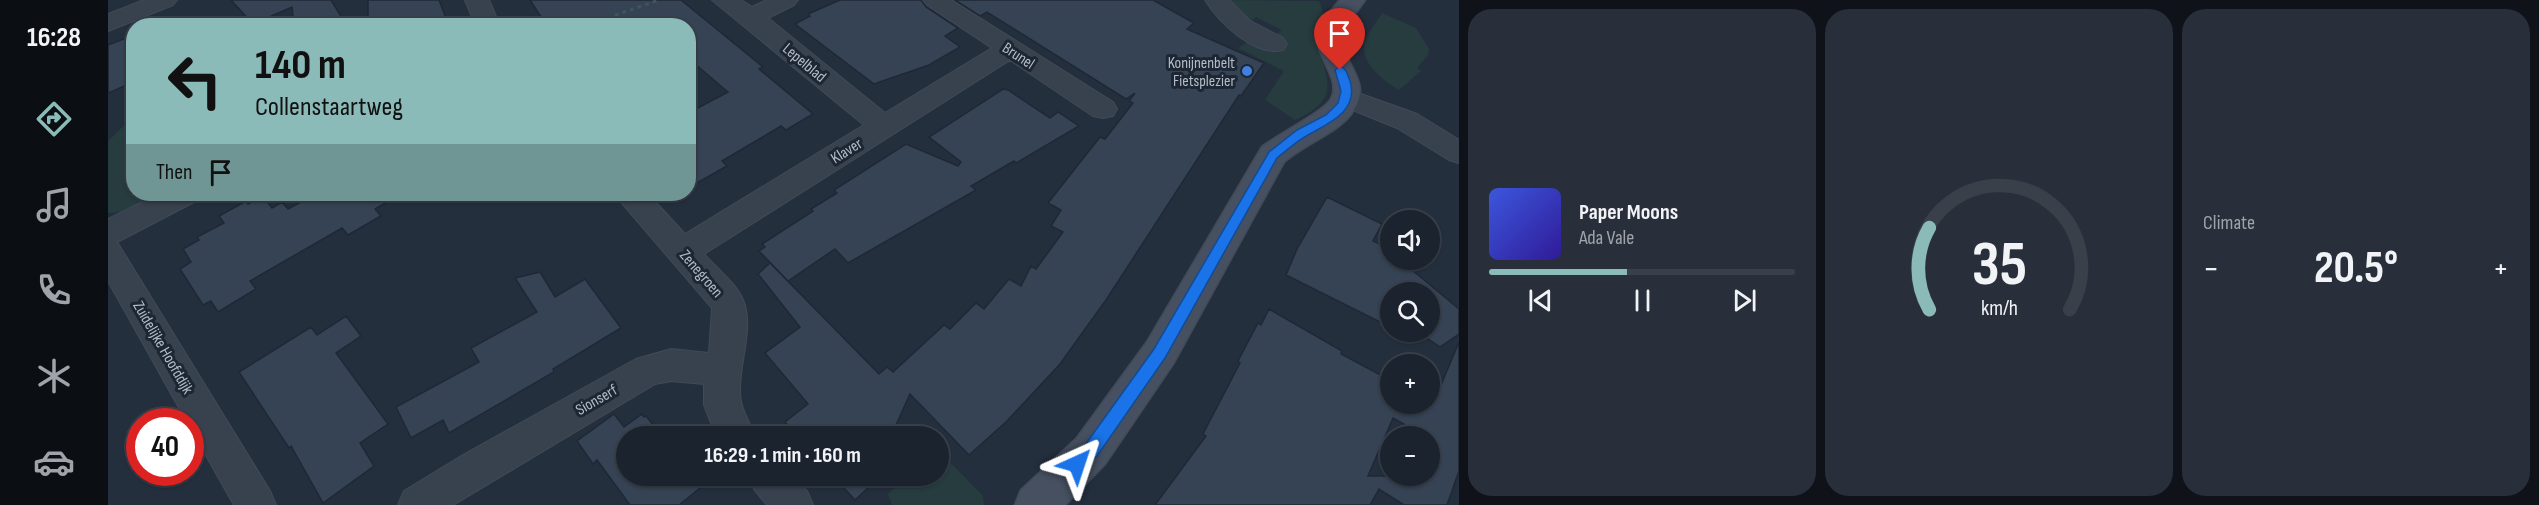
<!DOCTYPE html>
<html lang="en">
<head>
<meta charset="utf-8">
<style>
	body { margin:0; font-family:"Sofia Sans Condensed",sans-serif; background:#282f3a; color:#f1f3f6; height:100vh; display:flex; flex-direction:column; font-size:22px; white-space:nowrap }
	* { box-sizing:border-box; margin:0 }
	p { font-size:20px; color:#a0a4aa }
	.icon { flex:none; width:33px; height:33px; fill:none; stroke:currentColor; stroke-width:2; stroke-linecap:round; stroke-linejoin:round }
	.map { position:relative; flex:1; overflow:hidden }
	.sheet { display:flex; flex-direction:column; gap:9px; padding:9px; background:#0f1319; width:1080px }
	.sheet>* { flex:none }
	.banner { position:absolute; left:18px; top:18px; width:570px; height:183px; border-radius:24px; box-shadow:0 2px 4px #0004,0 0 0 2px #39404a; background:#8bbbb9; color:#111; overflow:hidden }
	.tools { position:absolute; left:1272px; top:210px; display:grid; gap:12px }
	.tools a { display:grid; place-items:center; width:60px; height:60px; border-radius:50%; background:#1b232e; box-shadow:0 2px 4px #0004,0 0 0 2px #39404a; font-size:30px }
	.speed { position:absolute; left:18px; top:408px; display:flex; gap:12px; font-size:30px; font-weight:700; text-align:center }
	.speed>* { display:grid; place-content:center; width:78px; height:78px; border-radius:50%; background:#1b232e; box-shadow:0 2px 4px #0004,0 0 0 2px #39404a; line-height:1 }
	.speed .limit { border:9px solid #d22; background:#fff; color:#111 }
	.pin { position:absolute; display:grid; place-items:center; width:51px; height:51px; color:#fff; margin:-62px -26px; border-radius:50% 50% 50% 0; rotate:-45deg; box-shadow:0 0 6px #0007 }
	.pin .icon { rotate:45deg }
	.me { position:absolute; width:66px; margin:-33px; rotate:42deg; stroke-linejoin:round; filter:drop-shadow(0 0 4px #0008) }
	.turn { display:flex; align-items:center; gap:21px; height:126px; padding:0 30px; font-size:27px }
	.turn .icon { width:78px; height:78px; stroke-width:2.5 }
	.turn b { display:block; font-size:42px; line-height:51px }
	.then { display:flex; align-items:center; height:57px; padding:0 30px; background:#0003; gap:12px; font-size:22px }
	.big { font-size:45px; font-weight:700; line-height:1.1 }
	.sheet .card { flex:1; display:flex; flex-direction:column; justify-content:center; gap:9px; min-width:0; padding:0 21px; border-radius:24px; background:#282f3a }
	.sheet .dial { align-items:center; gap:0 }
	.dial svg { height:156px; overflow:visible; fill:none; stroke:#39404a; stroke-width:7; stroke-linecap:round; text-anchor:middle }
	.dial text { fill:#f1f3f6; stroke:none }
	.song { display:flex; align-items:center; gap:18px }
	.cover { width:72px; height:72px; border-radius:9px; background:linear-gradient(135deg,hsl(230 70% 55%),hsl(250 70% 35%)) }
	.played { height:6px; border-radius:3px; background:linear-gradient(90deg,#8bbbb9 45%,#39404a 45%) }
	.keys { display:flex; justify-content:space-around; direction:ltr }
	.heat { display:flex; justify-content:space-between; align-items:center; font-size:33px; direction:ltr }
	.sheet .tiles { flex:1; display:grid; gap:9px; grid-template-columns:repeat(3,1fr) }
	.trip { position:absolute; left:508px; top:426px; width:333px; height:60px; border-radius:30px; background:#1b232e; box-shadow:0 2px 4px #0004,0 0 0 2px #39404a; font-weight:700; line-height:60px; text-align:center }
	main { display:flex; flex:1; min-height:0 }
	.dock { display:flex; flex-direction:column; width:108px; justify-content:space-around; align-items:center; background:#0b0e12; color:#a0a4aa }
	.dock .icon { width:42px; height:42px }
	.dock .active { color:#8bbbb9 }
	.dock b { font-size:27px; color:#f1f3f6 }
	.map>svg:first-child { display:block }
	.green { fill:#263c3f }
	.building { fill:#364354; stroke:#1f2835; stroke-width:1.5; fill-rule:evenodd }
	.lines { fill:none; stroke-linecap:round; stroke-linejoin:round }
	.street-casing { stroke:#414a57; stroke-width:2 }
	.secondary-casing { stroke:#414a57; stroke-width:3 }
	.path { stroke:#3f5557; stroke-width:3; stroke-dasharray:4 4; stroke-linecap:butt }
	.street { fill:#38414e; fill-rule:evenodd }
	.secondary { fill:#465061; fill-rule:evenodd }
	.route { fill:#1a73e8; stroke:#114b97; stroke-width:1.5 }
	.shop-dot { fill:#3f7fe0; stroke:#1d2633; stroke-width:2 }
	.labels { text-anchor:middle; stroke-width:6; stroke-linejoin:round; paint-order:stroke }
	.street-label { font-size:16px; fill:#b4bcc9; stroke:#1d2633 }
	.poi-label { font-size:16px; fill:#b4bcc9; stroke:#1d2633; text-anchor:end }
</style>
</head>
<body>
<main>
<nav class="dock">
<b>16:28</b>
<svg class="icon active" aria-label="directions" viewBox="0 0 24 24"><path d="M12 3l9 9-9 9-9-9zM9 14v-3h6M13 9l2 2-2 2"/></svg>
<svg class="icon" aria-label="music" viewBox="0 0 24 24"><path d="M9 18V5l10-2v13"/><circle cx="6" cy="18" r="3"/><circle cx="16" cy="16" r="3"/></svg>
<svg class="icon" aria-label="phone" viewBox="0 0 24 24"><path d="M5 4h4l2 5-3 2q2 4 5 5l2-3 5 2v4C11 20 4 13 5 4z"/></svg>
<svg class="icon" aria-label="climate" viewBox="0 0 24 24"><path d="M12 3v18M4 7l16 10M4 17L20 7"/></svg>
<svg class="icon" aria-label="car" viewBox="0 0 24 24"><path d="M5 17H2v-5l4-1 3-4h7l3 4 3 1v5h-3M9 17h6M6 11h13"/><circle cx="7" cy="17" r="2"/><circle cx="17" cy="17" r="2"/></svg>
</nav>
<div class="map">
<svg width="1351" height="505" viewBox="0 0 1351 505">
	<rect width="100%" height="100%" fill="#242f3e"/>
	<path class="green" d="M1120 0 1211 1 1216 16 1207 37C1216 76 1238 97 1187 120L1157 100 1176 71 1130 48 1144 39 1165 37 1174 30 1148 17 1140 24Z
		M1274 13 1308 28 1321 49 1320 55 1309 68 1313 71 1291 90C1276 81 1251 63 1257 42 1260 32 1269 22 1274 13Z
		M25 117 26 194H61L26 211 0 213V141Z
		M838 458 875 496 876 505H784L780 494 800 476H831V464Z"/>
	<path class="building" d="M123 0H223L239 26H186L184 7 145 24Z
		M260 0H331L341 26H260Z
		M422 0H573L655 67 651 69 705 114 678 130 673 126 614 161 619 166 580 188V113L620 92 580 58V26H439Z
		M732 0H813L818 7 850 28 837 36 852 47 821 65 766 84 687 24 702 16 700 14Z
		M847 0H1045L1086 23 1079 29 1156 63 1133 96 1131 95 998 300 952 364 899 421 861 455 802 394 783 436H689L677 422 700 404 657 353 692 327 650 274 662 263 771 374 779 367 785 372 836 325 842 329 868 303 876 309 901 279 913 286 923 266 928 269 955 232 943 226 953 210 940 203 992 137 997 139 1025 103 1021 101 1027 93 1018 99 879 12 872 16Z
		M26 35V82L0 93V45Z
		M895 89 900 90 942 118 950 112 971 126 908 163 906 161 894 168 863 186 868 190 740 263 727 249 680 281 651 251 657 247 654 244 705 211 703 209 729 193 726 190 798 144 850 166 853 162 821 137Z
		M207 194H293L267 209 273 216 240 235 234 228 142 281 148 289 110 312 103 301 95 305 72 269 83 262 75 249 91 240 89 237 116 223 111 216 138 201 140 204 155 196 164 208 174 202 180 209Z
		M1219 197 1274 224 1265 241 1282 249V260H1292L1351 309V334L1332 347 1310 332H1322V292H1282V318L1279 316 1276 324 1178 275 1189 249Z
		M432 272 447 297 477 279 513 328 445 369 446 372 341 433 335 420 303 438 288 407 371 362 363 348 429 312 407 278Z
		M1161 309 1234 351 1233 354 1282 380V404H1325L1351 342V471L1339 505H1296L1271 489 1262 505H1047L1098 436 1095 434 1132 363 1130 361 1150 323 1153 325ZM1285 418 1317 436H1322V476H1260Z
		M238 316 253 336 228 353 280 424 252 443 266 466 215 503 183 446 181 448 131 372 203 327 209 335Z
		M506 414 516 427 534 414 536 417 538 416 554 436H519V476H584L592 488 571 505H522L489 460 485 464 469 441Z
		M725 476H766L762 486 747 500Z"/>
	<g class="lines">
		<defs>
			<path id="street" d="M36 0H69L65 5 0 31V14Z
				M357 0H381L392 26H368Z
				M604 0H633L644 7 659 0H690L686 5 660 18 777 113 884 48 819 5 815 0H843L1005 102 1009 109 1005 116 995 118 985 116 902 60 596 254C608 268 628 283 635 300 646 326 632 361 632 388 631 408 641 419 646 436H608L596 405V384L563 381 547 384 345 505H290L296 491 355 455 528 359 563 349 601 353 604 308 513 202 508 194H540L577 234 756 125Z
				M1097 0H1121L1142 21 1175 38 1179 44 1175 50C1146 57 1111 22 1097 0Z
				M1239 89 1309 114 1351 140V163L1341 160 1289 128 1230 104 1226 98 1230 92Z
				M51 194H91L86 202 9 242 162 491 168 505H126L82 427V422H79L0 281V219Z
				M641 476H685L699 491 705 505H659L646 489Z"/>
			<path id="secondary" d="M1232 0H1257C1250 11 1238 22 1236 36 1232 67 1268 80 1243 114 1230 132 1195 145 1176 162L1065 364 997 464 957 505H907L913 490 969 438 1039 342 1154 147C1169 135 1217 111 1223 99 1234 79 1207 57 1210 36 1212 23 1223 10 1232 0Z"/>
		</defs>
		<use href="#street" class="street-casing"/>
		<use href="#secondary" class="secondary-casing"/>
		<path class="path" d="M515 26 505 16 551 0"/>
		<use href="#street" class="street"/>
		<use href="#secondary" class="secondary"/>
	</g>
	<path class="route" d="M1232 66C1239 69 1239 74 1242 81 1251 111 1221 123 1200 135 1189 141 1179 150 1169 158L1057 358 989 456 969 472 963 470 961 464 977 445 1046 349 1161 152 1189 130 1218 115 1230 103 1233 91 1227 70Z"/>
	<circle class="shop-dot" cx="1139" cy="71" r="6"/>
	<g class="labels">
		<g class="street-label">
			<text transform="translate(911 55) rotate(33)" y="6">Brunel</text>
			<text transform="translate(697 62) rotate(40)" y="6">Lepelblad</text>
			<text transform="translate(738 150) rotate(-32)" y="6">Klaver</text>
			<text transform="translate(594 273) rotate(49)" y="6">Zenegroen</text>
			<text transform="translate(56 347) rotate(60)" y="6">Zuidelijke Hoofddijk</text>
			<text transform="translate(488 399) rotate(-30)" y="6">Sionserf</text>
		</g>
		<g class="poi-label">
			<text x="1127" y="68">Konijnenbelt<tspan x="1127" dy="18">Fietsplezier</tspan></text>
		</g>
	</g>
</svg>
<div class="tools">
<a><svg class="icon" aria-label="sound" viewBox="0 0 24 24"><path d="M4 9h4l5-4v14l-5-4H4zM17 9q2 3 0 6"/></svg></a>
<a><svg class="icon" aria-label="search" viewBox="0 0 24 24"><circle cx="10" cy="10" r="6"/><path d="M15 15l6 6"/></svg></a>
<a>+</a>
<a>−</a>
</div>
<div class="speed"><div class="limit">40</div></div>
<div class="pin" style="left:1232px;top:70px;background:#d93025"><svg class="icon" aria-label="arrive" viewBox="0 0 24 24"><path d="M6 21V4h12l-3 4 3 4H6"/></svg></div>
<svg class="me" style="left:969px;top:464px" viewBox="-20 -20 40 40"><path d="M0-17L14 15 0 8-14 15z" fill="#1a73e8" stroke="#fff" stroke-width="4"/></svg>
<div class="trip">16:29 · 1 min · 160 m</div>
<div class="banner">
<div class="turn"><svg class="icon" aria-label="left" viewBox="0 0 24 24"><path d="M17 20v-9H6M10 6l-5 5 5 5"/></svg><div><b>140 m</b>Collenstaartweg</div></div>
<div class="then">Then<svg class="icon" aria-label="arrive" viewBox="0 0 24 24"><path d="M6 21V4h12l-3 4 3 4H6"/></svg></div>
</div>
</div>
<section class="sheet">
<div class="tiles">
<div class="card">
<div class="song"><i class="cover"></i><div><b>Paper Moons</b><p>Ada Vale</p></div></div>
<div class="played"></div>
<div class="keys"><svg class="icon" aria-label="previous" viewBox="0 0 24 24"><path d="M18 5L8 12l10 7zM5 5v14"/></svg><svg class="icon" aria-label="pause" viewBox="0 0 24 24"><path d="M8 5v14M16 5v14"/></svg><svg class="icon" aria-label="next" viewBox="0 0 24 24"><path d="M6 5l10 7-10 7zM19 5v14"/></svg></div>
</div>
<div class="card dial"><svg viewBox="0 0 100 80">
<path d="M14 69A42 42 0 1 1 86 69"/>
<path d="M14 69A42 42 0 0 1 14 27" stroke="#8bbbb9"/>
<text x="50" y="56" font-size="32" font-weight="700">35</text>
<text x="50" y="72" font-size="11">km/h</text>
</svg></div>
<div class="card"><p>Climate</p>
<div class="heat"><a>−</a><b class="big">20.5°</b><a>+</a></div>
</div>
</div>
</section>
</main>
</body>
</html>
